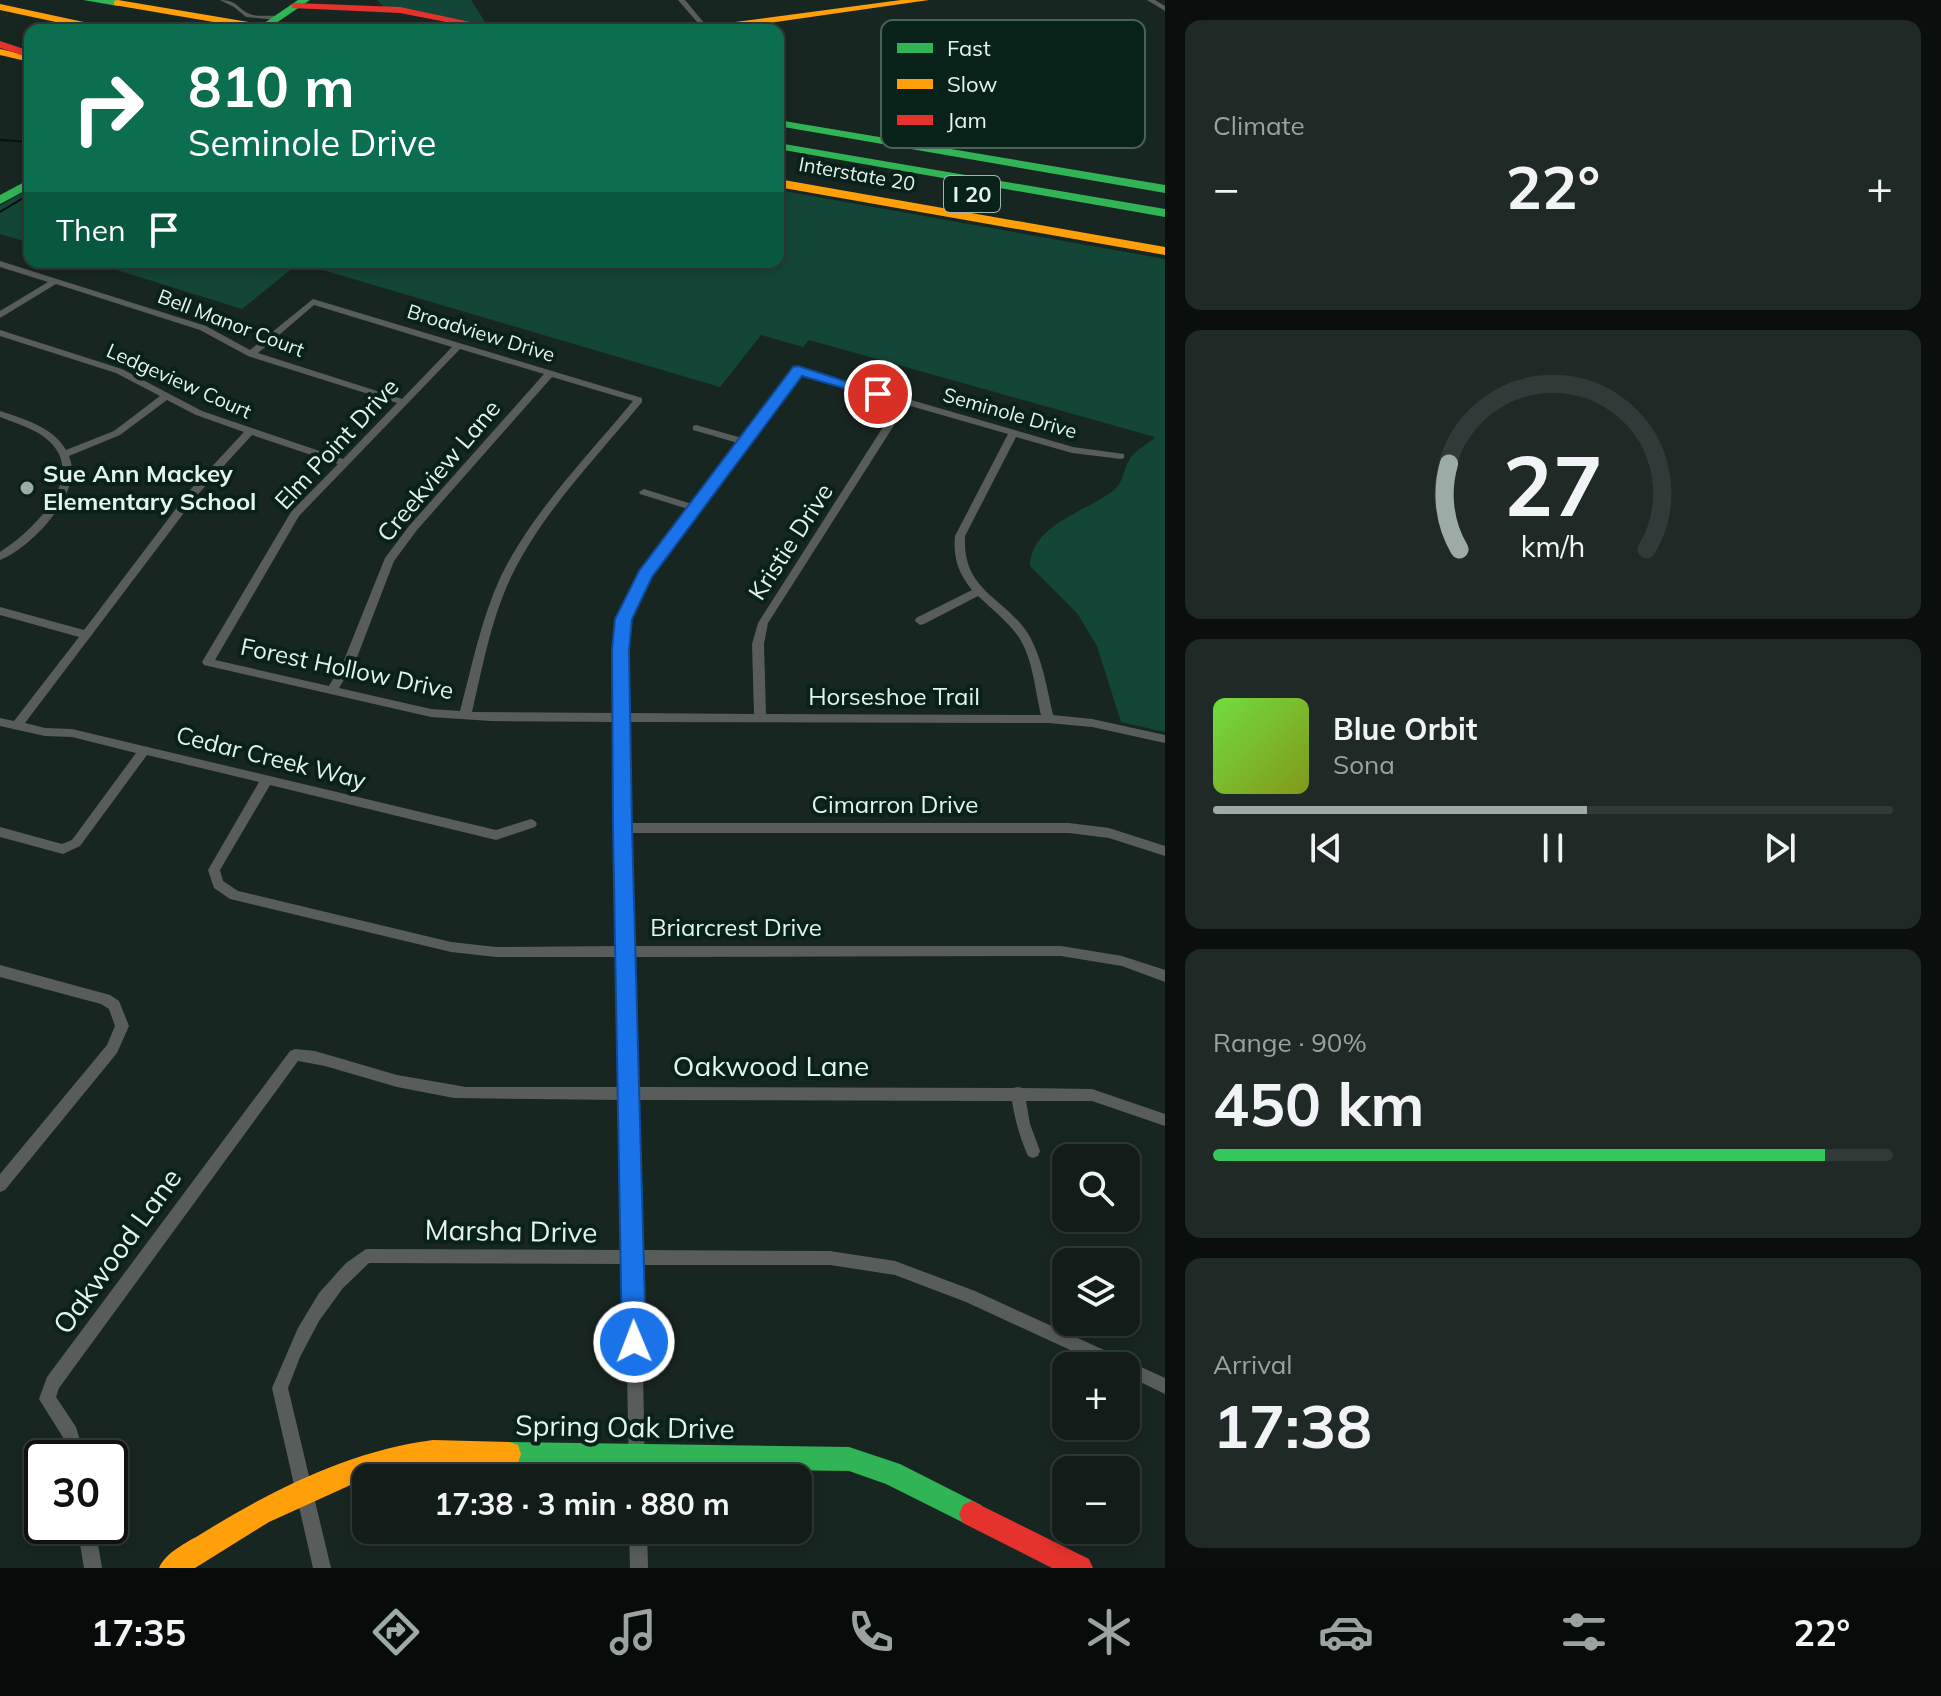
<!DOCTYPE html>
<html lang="en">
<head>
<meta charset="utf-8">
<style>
	body { margin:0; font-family:Mulish,sans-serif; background:#1f2926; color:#f1f3f6; height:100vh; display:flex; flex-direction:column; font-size:30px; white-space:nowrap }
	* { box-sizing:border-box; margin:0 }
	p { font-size:26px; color:#9ca1a2 }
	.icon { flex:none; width:44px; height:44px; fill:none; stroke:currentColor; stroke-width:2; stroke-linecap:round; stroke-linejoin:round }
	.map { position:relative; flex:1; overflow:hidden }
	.details { display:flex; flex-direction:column; gap:20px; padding:20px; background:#0a0f0e; width:776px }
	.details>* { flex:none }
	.banner { position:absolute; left:24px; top:24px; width:760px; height:244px; border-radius:16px; box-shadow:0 4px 12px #0003,0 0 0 2px #313a38; background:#0b6e4f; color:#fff; overflow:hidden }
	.controls { position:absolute; left:1052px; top:1144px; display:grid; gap:16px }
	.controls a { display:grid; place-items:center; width:88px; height:88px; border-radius:16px; background:#121c19; box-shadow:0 4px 12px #0003,0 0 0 2px #313a38; font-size:40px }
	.speed { position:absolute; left:24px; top:1440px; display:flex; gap:16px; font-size:40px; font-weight:700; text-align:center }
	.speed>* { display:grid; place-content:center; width:104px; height:104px; border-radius:50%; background:#121c19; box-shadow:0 4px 12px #0003,0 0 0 2px #313a38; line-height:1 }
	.speed .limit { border:4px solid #111; border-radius:12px; background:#fff; color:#111 }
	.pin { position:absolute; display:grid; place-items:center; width:68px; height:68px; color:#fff; margin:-34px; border:4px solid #fff; border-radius:50%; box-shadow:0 2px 8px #0007 }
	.me { position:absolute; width:88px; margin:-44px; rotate:359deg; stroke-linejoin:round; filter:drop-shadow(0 0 6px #0008) }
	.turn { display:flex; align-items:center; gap:28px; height:168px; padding:0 32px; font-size:36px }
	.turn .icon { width:104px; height:104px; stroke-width:2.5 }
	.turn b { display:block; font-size:56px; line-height:68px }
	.then { display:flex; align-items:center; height:76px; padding:0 32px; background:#0003; gap:16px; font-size:30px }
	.big { font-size:60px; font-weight:700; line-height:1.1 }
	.details .widget { flex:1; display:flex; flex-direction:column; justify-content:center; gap:12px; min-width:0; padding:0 28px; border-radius:16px; background:#1f2926 }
	.details .dial { align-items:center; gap:0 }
	.dial svg { height:208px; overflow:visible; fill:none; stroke:#313a38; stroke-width:7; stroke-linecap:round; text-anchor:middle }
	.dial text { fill:#f1f3f6; stroke:none }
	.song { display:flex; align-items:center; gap:24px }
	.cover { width:96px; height:96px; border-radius:12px; background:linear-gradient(135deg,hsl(100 70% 55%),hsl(70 70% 35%)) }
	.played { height:8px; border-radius:4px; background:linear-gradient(90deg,#9daba6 55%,#313a38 55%) }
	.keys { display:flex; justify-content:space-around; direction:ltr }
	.heat { display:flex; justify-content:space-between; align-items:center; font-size:44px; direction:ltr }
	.charge { height:12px; border-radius:6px; background:linear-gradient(90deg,#34c759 90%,#313a38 0) }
	.trip { position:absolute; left:352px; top:1464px; width:460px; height:80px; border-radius:16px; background:#121c19; box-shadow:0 4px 12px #0003,0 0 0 2px #313a38; font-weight:700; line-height:80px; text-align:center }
	.menu { display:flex; height:128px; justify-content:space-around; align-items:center; background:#070b0a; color:#9ca1a2 }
	.menu .icon { width:56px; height:56px }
	.menu .active { color:#9daba6 }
	.menu b { font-size:36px; color:#f1f3f6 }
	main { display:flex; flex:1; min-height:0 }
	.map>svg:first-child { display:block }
	.green { fill:#144637 }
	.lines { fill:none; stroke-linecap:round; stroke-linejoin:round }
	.stream { stroke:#05130d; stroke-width:2 }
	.street { fill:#585d5b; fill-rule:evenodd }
	.fast { fill:#30b455; fill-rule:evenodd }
	.slow { fill:#ff9f0a; fill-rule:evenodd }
	.jam { fill:#e5322d; fill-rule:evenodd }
	.route { fill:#1a73e8; stroke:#114b97; stroke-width:2 }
	.poi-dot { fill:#9daba6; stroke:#08221a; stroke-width:3 }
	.labels { text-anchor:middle; stroke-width:8; stroke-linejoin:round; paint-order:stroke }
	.far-street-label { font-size:20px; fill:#e4f3ed; stroke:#08221a }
	.shield { fill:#08221a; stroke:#a2b4ae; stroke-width:2 }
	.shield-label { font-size:22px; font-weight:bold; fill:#e4f3ed }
	.street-label { font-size:24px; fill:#e4f3ed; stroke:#08221a }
	.poi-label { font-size:24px; font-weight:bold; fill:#e4f3ed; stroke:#08221a; text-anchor:start }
	.near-street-label { font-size:28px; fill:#e4f3ed; stroke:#08221a }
	.key { fill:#08221a; stroke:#4a6159; stroke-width:2 }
	.key-label { font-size:22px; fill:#e4f3ed }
</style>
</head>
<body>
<main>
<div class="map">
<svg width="1165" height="1568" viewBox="0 0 1165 1568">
	<rect width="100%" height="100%" fill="#182621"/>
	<path class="green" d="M377 0H471L487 25 385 8Z
		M30 189V243L0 234V206Z
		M778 190 1165 259V732L1121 722 1097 646 1077 613 1030 566C1031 524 1087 512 1114 490 1124 482 1124 466 1131 457 1137 449 1149 444 1155 437L809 340 803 347 761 335 720 387 299 263 242 309 91 262H778Z"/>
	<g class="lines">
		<path class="stream" d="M0 140 30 142
			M0 212 30 194"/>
		<path class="street" d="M220 0C238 0 237 9 250 14 257 17 269 15 277 16L280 18 277 20 246 17 234 7Z
			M678 0H685L710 30H704Z
			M1147 0H1155L1165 6V11Z
			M0 261 206 326 250 350 313 299 642 398V402C597 457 544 510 512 575 491 618 483 666 472 712L616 713 615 650 619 619 640 573 688 509 640 494 639 492 644 489 692 504 738 443 693 430V426L696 425 742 438 795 368H801L1073 447 1124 454V458L1121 459 1072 453 1016 437 965 536C962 593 1006 596 1030 637 1043 661 1047 689 1053 715L1092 719 1165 735V743L1092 727 1048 723 628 722 630 823H1069L1109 828 1165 846V856L1109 838 1069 833H631L633 946H1061L1122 956 1165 970V982L1122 966 1061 956 634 957 636 1087 1013 1088 1018 1087 1023 1088 1092 1089 1165 1114V1126L1092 1101H1026L1030 1124 1040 1151 1038 1156 1033 1158 1028 1156C1020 1138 1015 1120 1012 1101L637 1100 640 1250 830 1251 895 1261 975 1291 1165 1378V1394L1126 1375V1366H1105L966 1302 895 1275 830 1265H641L645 1478H629L625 1264 369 1263 343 1288 319 1321 300 1357 288 1388 331 1568H313L272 1388 298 1328 319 1293 346 1263 366 1249 625 1250 623 1100 454 1098 397 1087 325 1066 298 1061 59 1388 56 1397 76 1427 85 1458H69L64 1439 39 1399 47 1377 290 1051 295 1049 315 1051 397 1075 466 1087H622L620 957H496L451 952 230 899 214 888 208 870 259 782 147 755 80 846 63 854 0 837V827L62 844 72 840 136 753 72 737 45 736 0 726V718L14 721 79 637 0 615V607L84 630 191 489 244 432 196 415 167 400 120 435 69 456C85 492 31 548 0 560V552C30 533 88 479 50 442 37 429 17 424 0 417V411C24 419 53 427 66 450L114 431 160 396 116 373 0 336V330L122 369 202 411 343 459 397 403 248 356 200 330 56 284 0 318V311L48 282 0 267ZM314 305 452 347 402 399 258 353ZM460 349 544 374 409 526 385 558 344 660 329 686 215 660 299 516ZM800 373 899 402 758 623 752 644 754 714 628 713 627 650 629 619 649 576ZM552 377 633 401C587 457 533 511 501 576 481 619 472 666 460 711L431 709 339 688 356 660 394 561 417 530ZM907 405 1008 434 955 536C953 558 958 573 972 590L916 618 915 621 920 625 924 624 978 596C992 609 1007 621 1018 636 1033 658 1035 690 1041 715L766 714 764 644 768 623ZM252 435 338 464 291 512 202 662 204 665 431 717 491 721 617 722 618 824 616 828 618 832 620 946 496 947 451 942 238 891 223 881 220 870 270 785 496 840 535 827 537 824 535 821 531 819 496 830 72 729 45 728 25 723 199 493Z
			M0 965 110 995 119 1001 129 1026 117 1053 5 1190 0 1192V1174L107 1045 115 1026 109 1009 101 1004 0 977Z
			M77 1526H95L102 1568H84Z
			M629 1530H647L648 1568H630Z"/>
		<path class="fast" d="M83 0H118L123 3 118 6Z
			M298 0H310L266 30H254Z
			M778 120 1165 185V193L778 126Z
			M778 143 1165 209V217L778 149Z
			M30 179V188L0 204V195Z
			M509 1442 849 1447 900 1464 981 1505 985 1514 981 1523 972 1527 886 1484 849 1471 509 1466 500 1463 497 1454 500 1445Z"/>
		<path class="slow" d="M118 0 279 27 284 30H261L114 5V1Z
			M901 0H929L720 30H692L697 27Z
			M0 4 107 27 112 30H93L0 10Z
			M0 49 30 56V62L0 55Z
			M778 179 1165 247V255L778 187Z
			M433 1440 509 1442 518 1445 521 1454 518 1463 509 1466 433 1465 366 1478 269 1522 195 1568H159C166 1552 186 1543 201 1534 272 1490 349 1451 433 1440Z"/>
		<path class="jam" d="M296 3 400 7 508 30H487L400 13 292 8V4Z
			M0 41 30 51V58L0 48Z
			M972 1501 1089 1559 1093 1568H1052L963 1523 959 1514 963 1505Z"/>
	</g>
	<path class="route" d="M798 366 885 394 878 398 802 376 652 577 632 619 629 650 632 828 646 1342 643 1350 634 1354 626 1350 622 1342 613 828 612 650 615 619 639 571 793 367Z"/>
	<circle class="poi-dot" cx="27" cy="488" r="8"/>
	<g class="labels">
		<g class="far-street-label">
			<text transform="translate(857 174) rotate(10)" y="7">Interstate 20</text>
			<text transform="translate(231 323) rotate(21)" y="7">Bell Manor Court</text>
			<text transform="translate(481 333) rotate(17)" y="7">Broadview Drive</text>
			<text transform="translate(179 381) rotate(24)" y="7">Ledgeview Court</text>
			<text transform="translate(1010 413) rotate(16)" y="7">Seminole Drive</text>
		</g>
		<rect class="shield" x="944" y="176" width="56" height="36" rx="6"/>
		<g class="shield-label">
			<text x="972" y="202">I 20</text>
		</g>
		<g class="street-label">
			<text transform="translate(337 444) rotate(-47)" y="8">Elm Point Drive</text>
			<text transform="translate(439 471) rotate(-50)" y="8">Creekview Lane</text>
			<text transform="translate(791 542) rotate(-57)" y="8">Kristie Drive</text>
			<text transform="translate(347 669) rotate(12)" y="8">Forest Hollow Drive</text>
			<text x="894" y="705">Horseshoe Trail</text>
			<text transform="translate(271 758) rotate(14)" y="8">Cedar Creek Way</text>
			<text x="895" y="813">Cimarron Drive</text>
			<text x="736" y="936">Briarcrest Drive</text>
		</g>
		<g class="poi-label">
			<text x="43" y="482">Sue Ann Mackey<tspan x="43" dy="28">Elementary School</tspan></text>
		</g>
		<g class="near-street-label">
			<text x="771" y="1076">Oakwood Lane</text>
			<text transform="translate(511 1231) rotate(1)" y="10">Marsha Drive</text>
			<text transform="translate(117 1251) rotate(-54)" y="10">Oakwood Lane</text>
			<text transform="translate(625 1427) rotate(1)" y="10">Spring Oak Drive</text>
		</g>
	</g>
	<rect x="881" y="20" width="264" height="128" rx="12" class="key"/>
	<rect x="897" y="43" width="36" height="10" fill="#30b455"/>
	<rect x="897" y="79" width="36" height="10" fill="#ff9f0a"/>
	<rect x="897" y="115" width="36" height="10" fill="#e5322d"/>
	<g class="key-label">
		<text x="947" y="56">Fast</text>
		<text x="947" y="92">Slow</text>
		<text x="947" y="128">Jam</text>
	</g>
</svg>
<div class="controls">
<a><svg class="icon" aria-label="search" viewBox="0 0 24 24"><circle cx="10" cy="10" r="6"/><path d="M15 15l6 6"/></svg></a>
<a><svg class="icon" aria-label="layers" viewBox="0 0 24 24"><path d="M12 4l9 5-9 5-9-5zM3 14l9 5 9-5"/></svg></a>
<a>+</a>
<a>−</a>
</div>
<div class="speed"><div class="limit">30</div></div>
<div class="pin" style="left:878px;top:394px;background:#d93025"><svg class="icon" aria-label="arrive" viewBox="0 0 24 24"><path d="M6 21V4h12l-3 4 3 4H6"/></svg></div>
<svg class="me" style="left:634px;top:1342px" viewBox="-20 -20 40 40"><circle r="17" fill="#1a73e8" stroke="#fff" stroke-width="3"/><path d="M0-11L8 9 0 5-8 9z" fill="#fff"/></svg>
<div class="trip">17:38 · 3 min · 880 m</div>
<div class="banner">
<div class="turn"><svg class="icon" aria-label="right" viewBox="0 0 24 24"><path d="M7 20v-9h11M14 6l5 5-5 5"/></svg><div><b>810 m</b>Seminole Drive</div></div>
<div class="then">Then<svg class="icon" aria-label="arrive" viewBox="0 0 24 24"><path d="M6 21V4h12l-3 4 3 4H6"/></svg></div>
</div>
</div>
<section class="details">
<div class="widget"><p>Climate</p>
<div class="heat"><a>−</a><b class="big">22°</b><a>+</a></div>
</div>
<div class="widget dial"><svg viewBox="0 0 100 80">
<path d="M14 69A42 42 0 1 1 86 69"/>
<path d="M14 69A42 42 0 0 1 10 36" stroke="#9daba6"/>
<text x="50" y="56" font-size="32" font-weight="700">27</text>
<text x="50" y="72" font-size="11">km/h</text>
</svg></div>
<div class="widget">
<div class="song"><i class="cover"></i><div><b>Blue Orbit</b><p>Sona</p></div></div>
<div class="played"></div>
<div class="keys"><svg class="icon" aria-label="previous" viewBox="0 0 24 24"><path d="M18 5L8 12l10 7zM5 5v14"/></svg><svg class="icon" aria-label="pause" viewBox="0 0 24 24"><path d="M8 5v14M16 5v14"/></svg><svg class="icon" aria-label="next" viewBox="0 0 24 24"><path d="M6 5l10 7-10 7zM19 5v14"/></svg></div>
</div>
<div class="widget"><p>Range · 90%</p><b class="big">450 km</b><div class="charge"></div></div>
<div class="widget"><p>Arrival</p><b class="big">17:38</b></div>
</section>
</main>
<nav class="menu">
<b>17:35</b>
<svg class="icon active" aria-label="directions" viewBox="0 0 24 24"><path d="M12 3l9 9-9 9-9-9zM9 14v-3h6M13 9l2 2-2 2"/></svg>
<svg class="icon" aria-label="music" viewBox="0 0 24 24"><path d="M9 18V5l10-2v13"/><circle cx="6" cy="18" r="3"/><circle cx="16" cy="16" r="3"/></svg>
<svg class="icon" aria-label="phone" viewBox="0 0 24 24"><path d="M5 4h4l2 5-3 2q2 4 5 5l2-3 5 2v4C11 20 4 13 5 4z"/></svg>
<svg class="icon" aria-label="climate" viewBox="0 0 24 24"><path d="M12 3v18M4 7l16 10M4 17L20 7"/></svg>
<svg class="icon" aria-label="car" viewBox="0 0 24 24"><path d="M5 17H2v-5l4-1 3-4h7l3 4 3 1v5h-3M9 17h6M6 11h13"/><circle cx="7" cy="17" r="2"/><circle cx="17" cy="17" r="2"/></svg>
<svg class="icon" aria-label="filters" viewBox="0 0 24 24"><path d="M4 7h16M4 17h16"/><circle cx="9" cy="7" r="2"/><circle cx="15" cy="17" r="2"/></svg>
<b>22°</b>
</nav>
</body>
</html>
